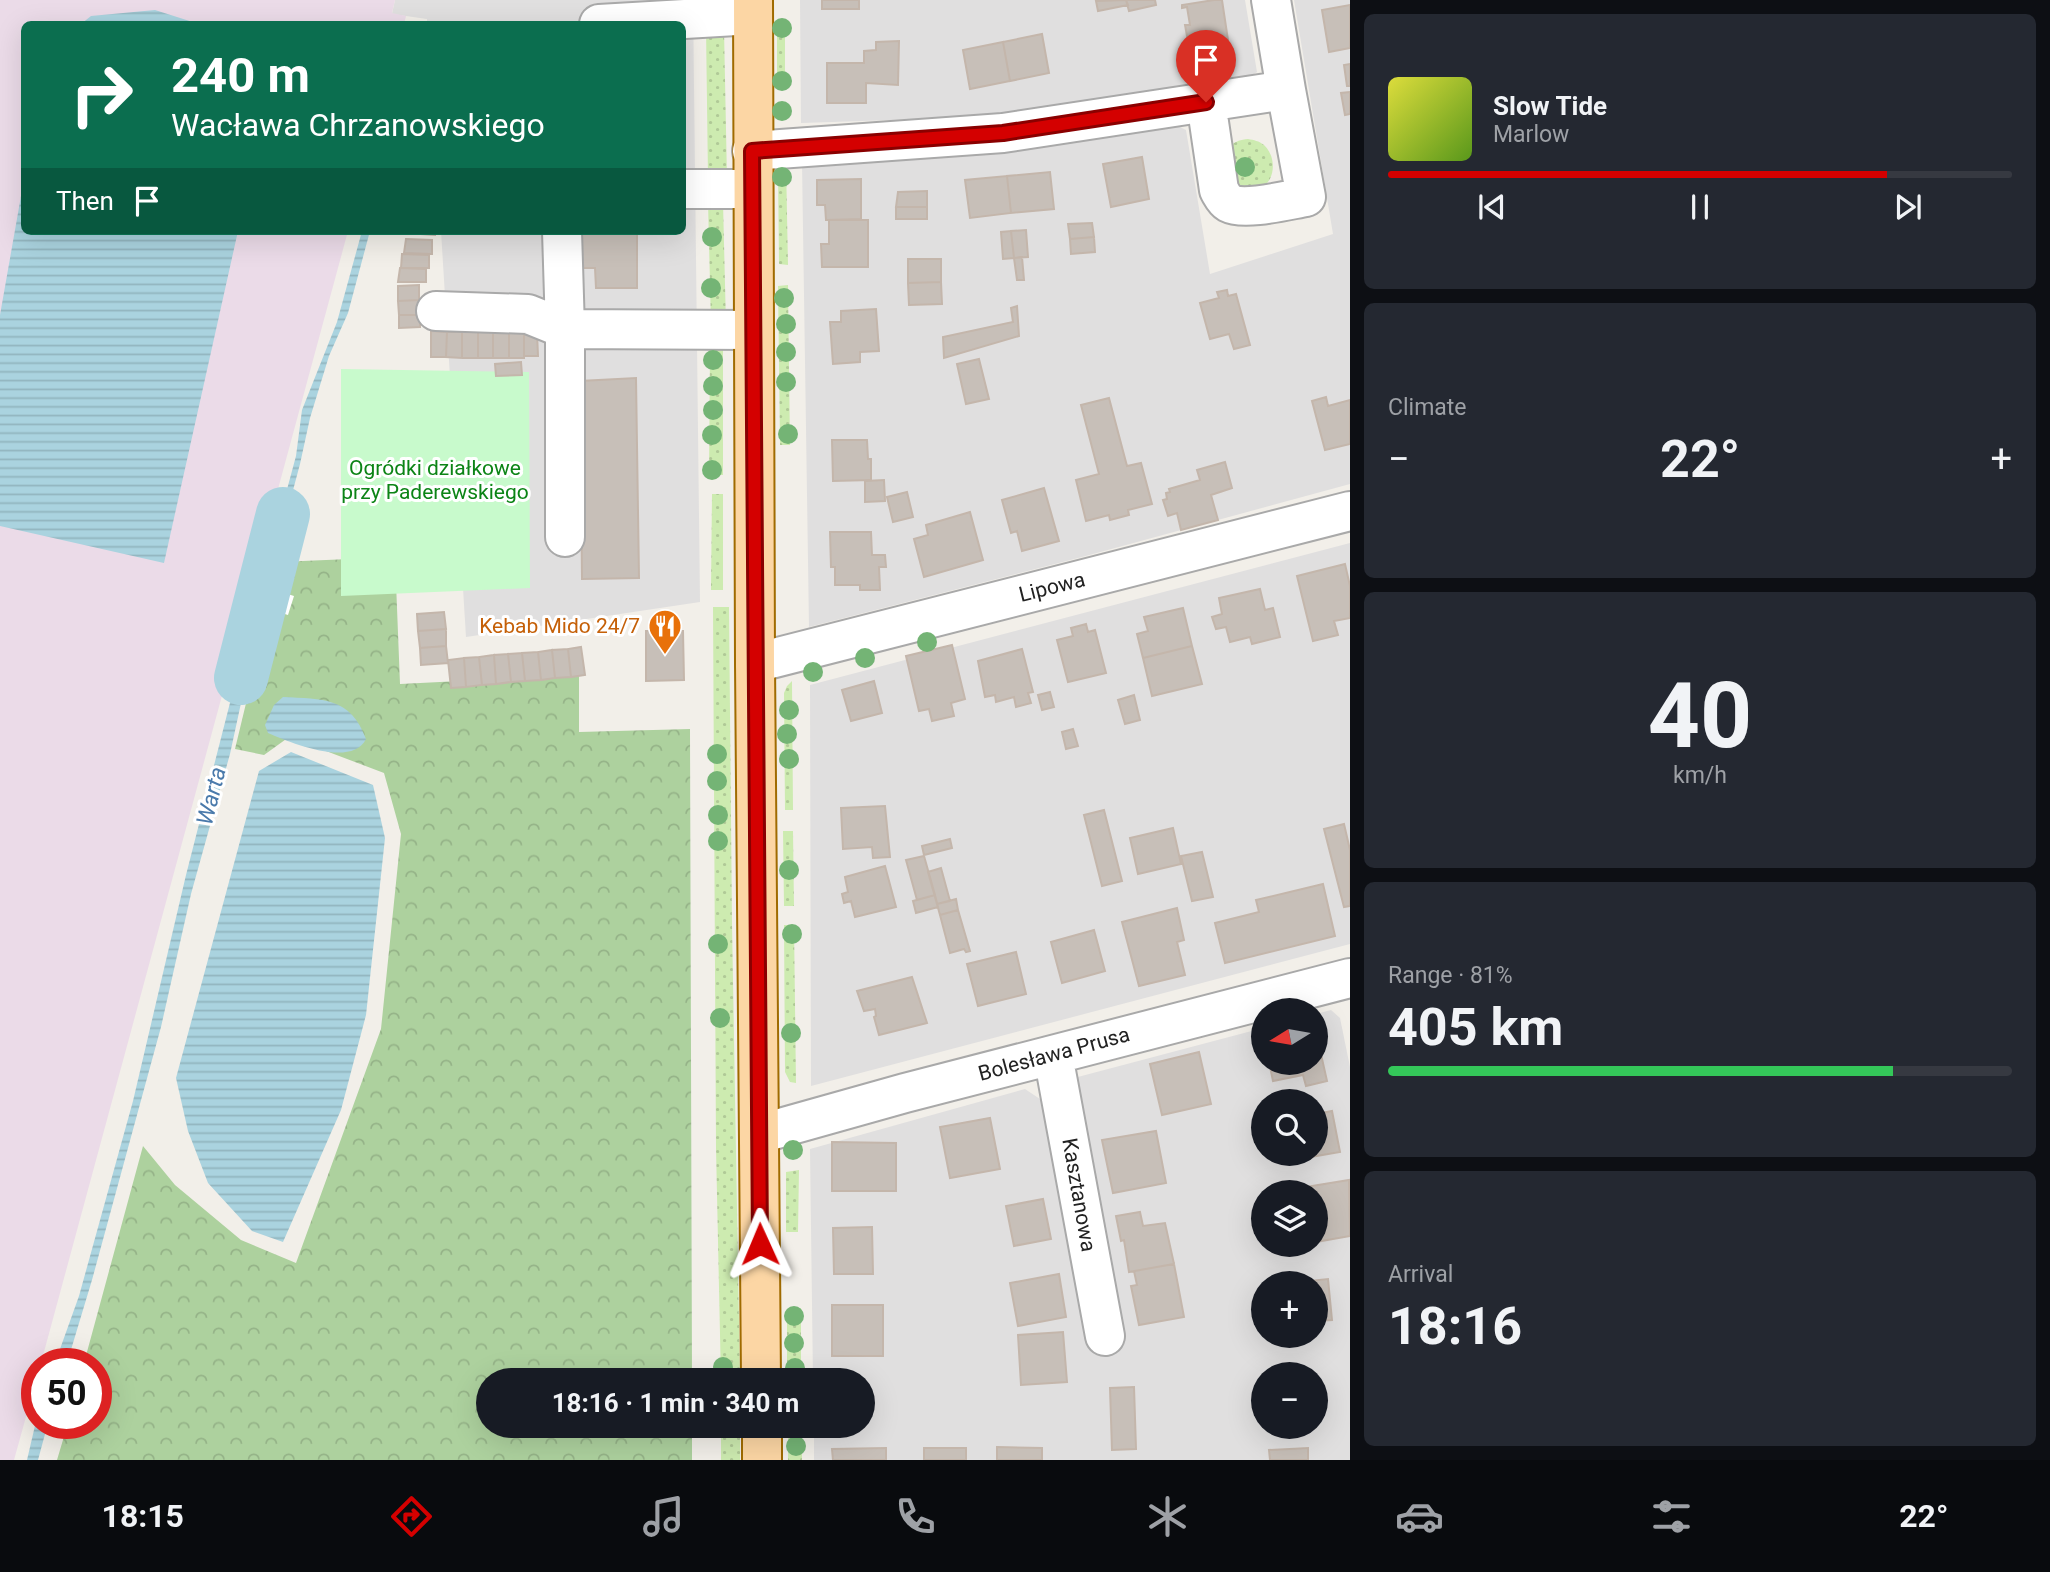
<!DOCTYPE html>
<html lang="en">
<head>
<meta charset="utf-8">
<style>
	body { margin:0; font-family:Roboto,sans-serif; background:#242831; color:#f1f3f6; height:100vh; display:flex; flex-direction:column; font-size:26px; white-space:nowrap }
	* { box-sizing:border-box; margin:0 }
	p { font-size:23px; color:#9ea1a6 }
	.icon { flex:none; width:38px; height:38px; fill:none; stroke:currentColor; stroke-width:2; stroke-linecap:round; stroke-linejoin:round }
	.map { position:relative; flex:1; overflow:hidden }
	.sheet { display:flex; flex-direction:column; gap:14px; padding:14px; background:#0d0f14; width:700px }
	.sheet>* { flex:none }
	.hud { position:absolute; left:21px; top:21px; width:665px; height:214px; border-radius:10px; box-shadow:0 7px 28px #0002; background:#0b6e4f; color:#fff; overflow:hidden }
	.needle { width:46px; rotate:259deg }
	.tools { position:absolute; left:1251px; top:998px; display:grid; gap:14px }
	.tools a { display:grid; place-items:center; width:77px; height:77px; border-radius:50%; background:#171b24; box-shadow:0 7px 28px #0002; font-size:35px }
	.speed { position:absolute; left:21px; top:1348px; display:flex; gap:14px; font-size:35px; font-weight:700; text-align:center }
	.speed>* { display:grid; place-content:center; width:91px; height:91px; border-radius:50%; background:#171b24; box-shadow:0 7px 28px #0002; line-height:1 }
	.speed .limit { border:10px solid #d22; background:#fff; color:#111 }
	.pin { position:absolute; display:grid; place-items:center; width:60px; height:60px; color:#fff; margin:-72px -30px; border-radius:50% 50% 50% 0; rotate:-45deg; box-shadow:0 0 7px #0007 }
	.pin .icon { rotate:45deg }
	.me { position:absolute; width:77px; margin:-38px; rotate:359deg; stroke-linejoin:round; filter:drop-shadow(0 0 5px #0008) }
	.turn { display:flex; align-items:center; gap:24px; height:147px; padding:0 35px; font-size:32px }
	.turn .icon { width:91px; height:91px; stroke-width:2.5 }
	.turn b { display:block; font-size:49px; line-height:60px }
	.then { display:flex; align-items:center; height:66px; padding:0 35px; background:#0003; gap:14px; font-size:26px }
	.big { font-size:52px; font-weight:700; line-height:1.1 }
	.sheet .widget { flex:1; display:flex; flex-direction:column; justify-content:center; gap:10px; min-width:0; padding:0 24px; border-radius:10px; background:#242831 }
	.sheet .dial { align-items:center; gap:0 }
	.dial b { font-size:91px; line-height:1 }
	.song { display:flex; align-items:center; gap:21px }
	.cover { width:84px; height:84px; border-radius:10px; background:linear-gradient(135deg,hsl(60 70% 55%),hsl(90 70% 35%)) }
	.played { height:7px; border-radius:4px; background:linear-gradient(90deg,#d40000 80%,#363941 80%) }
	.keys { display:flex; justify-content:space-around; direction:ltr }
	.heat { display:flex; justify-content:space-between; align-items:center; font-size:38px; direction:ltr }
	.charge { height:10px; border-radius:5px; background:linear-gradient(90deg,#34c759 81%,#363941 0) }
	.trip { position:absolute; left:476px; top:1368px; width:399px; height:70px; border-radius:35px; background:#171b24; box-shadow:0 7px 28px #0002; font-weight:700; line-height:70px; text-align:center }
	.menu { display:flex; height:112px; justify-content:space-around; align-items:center; background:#090b0e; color:#9ea1a6 }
	.menu .icon { width:49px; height:49px }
	.menu .current { color:#d40000 }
	.menu b { font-size:32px; color:#f1f3f6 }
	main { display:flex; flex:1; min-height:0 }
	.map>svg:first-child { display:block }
	.residential { fill:#e0dfdf; fill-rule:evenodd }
	.industrial { fill:#ebdbe8 }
	.grass { fill:url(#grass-dots) }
	.forest { fill:url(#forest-crowns) }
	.park { fill:#c8facc }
	.water { fill:url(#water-rules) }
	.pier { fill:#fff }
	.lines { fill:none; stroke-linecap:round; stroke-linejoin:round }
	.river { stroke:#aad3df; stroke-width:54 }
	.building { fill:#c7bfb8; stroke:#c4b6ab; stroke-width:2 }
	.minor-casing { stroke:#a9a9a9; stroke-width:42 }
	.major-casing { stroke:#a06b00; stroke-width:42 }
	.minor { stroke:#fff; stroke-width:38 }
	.major { stroke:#fcd6a4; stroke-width:38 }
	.tree { fill:#74b475 }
	.route-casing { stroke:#8a0000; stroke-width:18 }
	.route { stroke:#d40000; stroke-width:12 }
	.labels { text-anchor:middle; stroke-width:6; stroke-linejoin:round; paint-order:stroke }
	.park-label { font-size:21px; fill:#0c8416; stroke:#fff }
	.street-label { font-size:21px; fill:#222; stroke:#fff }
	.food-label { font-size:21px; fill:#c56008; stroke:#fff; text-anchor:end }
	.water-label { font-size:23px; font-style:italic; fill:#4a7aab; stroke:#fff }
</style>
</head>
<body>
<main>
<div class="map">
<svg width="1350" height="1460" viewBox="0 0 1350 1460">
	<defs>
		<pattern id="grass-dots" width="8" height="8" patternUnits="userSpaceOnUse" patternTransform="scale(1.75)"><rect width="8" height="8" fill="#cdebb0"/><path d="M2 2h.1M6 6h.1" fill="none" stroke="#b0c997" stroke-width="1.8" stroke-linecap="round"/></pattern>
		<pattern id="forest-crowns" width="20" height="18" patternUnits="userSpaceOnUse" patternTransform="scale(1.75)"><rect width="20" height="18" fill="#add19e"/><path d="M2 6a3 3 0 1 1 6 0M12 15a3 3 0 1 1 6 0" fill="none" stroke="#95b388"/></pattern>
		<pattern id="water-rules" width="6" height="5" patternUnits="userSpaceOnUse" patternTransform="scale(1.75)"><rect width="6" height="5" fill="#aad3df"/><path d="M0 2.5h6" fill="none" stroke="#92b5bf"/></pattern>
	</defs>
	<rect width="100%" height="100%" fill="#f2efe9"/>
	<path class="residential" d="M395 0H693L700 602 466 637 441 231H682V24H427V19L392 14Z
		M800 0H1245L1257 72 1244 81 1016 116 801 123Z
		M1294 0H1350V484L1082 557 809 627 802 162 1017 149 1178 126 1186 130 1210 274 1333 234Z
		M1350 543V944L811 1086 810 685Z
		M1331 1010 1340 1018 1350 1067V1460H814V1426H863V1381H813L810 1149 1025 1089 1043 1101 1087 1345 1124 1342 1074 1078 1263 1028 1264 1062H1316V1014ZM1264 1101H1316V1153H1264ZM1264 1192H1316V1244H1264ZM1264 1283H1316V1335H1264ZM1264 1374H1316V1426H1264Z"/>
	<path class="industrial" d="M0 0H395L392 13 406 16 404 24H24V231H348L41 1363H37V1377L14 1460H0Z"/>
	<path class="grass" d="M785 20V87L777 86V21Z
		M706 27 724 29 727 179 708 180Z
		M1248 139C1254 140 1259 141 1264 145 1277 157 1276 182 1259 189 1254 191 1247 191 1242 192L1220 158C1229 147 1233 140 1248 139Z
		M786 162 788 265 779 264 778 170Z
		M708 202H723L726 325H711Z
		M788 285 790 445H780L778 286Z
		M710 348H723V475H709Z
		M712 494H723V590H711Z
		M713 607H729L732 923 740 1381H721L716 1148Z
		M792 681 793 810H785L784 693 787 686Z
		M783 831H793L794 906H784Z
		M784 925H794L796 1083 790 1082 785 1072Z
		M799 1170 798 1232H786V1172Z
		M793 1308H801V1381H787V1309Z
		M721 1426H740V1460H721Z
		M788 1426H802V1460H788Z"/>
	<path class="forest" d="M395 557 400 684 579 675V732L690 729 692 1381H488V1426H692V1460H57L68 1423H96V1363H84L143 1146 175 1185 241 1240 296 1263 381 1029 401 834 384 773 289 737 264 755 235 749 280 562Z"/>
	<path class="park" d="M341 369 529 372 530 588 341 596Z"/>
	<path class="water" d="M155 10 199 24H81L91 16Z
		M24 179V231H238L164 563 0 526V315Z
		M362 231H370L348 313 329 356 310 418 300 464 267 588 261 586 296 456 302 410 337 322Z
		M255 605 266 608 246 680 230 754 191 894 161 1027 92 1280 67 1363H55L79 1296 133 1101 186 875Z
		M283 697C322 699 351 697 366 739 352 768 291 743 268 733L265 725 274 705Z
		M291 752 373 785 385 838 366 1015 341 1110 283 1242 252 1231 208 1183 188 1131 176 1078 259 771Z
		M37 1417V1423H48L38 1460H27Z"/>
	<path class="pier" d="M245 581 294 596 288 615 239 600Z"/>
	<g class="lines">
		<path class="river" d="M241 678 283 514"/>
	</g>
	<path class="building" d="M822 0H859V9H822Z
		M1126 0H1155L1156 5 1129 11Z
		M1126 0 1128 5 1098 11 1096 1Z
		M1214 0H1222L1228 40 1189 47 1185 25H1190L1187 7 1182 8V5Z
		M1350 5V48L1329 52 1322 10Z
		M1042 34 1049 73 1010 81 1003 42Z
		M899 41 898 85 866 83V103H827V63H864V51L876 50V42Z
		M1003 42 1010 81 970 89 963 50Z
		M1350 64V86H1347L1344 65Z
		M1350 92V114L1345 115 1341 93Z
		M1142 157 1149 199 1111 207 1103 164Z
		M1050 172 1054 209 1011 213 1007 176Z
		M1007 176 1011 213 970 218 965 180Z
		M861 179V219L826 220 825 205H817V180Z
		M927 191V207H896L898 192Z
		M896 207H927V219H896Z
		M829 220H868V267H822L821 244H829Z
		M1092 223 1094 237 1070 239 1068 224Z
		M1026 230 1028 257 1014 258 1011 231Z
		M408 231H435V235L407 233Z
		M572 231H637V288H596L595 268H572Z
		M1011 231 1014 258 1003 259 1001 232Z
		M1094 237 1095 252 1071 254 1070 239Z
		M406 239 432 240V254L404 253Z
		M402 254 429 255V268H401Z
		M1022 257 1024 280H1017L1014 258Z
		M908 259H941V282L908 283Z
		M400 268 426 269V282H398Z
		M941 282 942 304 909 305 908 283Z
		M419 285V300L398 301V286Z
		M1227 290 1228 296 1236 294 1250 345 1234 349 1229 334 1210 339 1200 303 1219 298 1217 292Z
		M419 300 420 315H399L398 301Z
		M1017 306 1019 336 944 358 943 337 1013 322 1011 308Z
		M876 309 879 351 860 352V362L833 364 830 322H841V311Z
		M399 315H420V327L399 328Z
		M431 331 447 332 446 357H431Z
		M447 332H462V358L446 357Z
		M462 332H478V358H462Z
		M478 332H493V358H478Z
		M493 332H509V358H493Z
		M509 332H524V358H509Z
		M524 332 537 333 538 356H524Z
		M979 359 989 399 966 404 957 364Z
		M521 362 522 375 496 376 495 364Z
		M636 378 639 578 582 579 580 381Z
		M1326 397 1328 406 1350 400V444L1325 450 1312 401Z
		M1109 398 1127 466 1141 463 1152 504 1128 510 1129 515 1110 520 1109 515 1086 521 1076 480 1099 474 1081 405Z
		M832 440H867L868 459H871V480L833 481Z
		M1225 462 1232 488 1211 495 1218 520 1181 530 1177 513 1168 516 1163 500 1167 499 1166 493 1170 492 1169 489 1200 480 1197 470Z
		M884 480 885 501 865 502V481Z
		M1044 488 1059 541 1022 551 1017 531 1011 533 1002 500Z
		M907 492 913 517 893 522 887 497Z
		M970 512 983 560 924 577 914 539 928 535 926 525Z
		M830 532H871L872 555H885L886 567H879L880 590H860V585H835V567H831Z
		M1345 564 1350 586V618L1334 621 1338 635 1313 641 1297 576Z
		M1260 589 1265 610 1273 608 1280 637 1252 644 1250 637 1230 642 1226 627 1216 629 1212 617 1222 614 1219 598Z
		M1183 608 1192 646 1143 658 1137 634 1148 631 1144 617Z
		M444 612 446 629 418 631 417 614Z
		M1086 624 1088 632 1095 630 1106 673 1068 682 1057 640 1073 636 1071 628Z
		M446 629V646L420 648 418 631Z
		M646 631H683L684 680 646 681Z
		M952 645 965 699 951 703 954 716 932 721 929 709 919 711 906 656Z
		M446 646 448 663 421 665 420 648Z
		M1192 646 1202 684 1152 696 1143 658Z
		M581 647 585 675 571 677 568 649Z
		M568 649 571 677 555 678 552 650Z
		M1022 649 1033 692 1028 693 1031 703 1016 707 1014 697 996 702 995 695 985 697 978 661Z
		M552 650 555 678 541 680 538 652Z
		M538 652 541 680 525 681 522 653Z
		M522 653 525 681 511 682 508 654Z
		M508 654 511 682 496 684 494 655Z
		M494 655 496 684 482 685 479 657Z
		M479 657 482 685 466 687 464 658Z
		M464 658 466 687 451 688 448 660Z
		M874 681 882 713 851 721 842 690Z
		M1050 692 1054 707 1042 710 1038 695Z
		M1134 695 1140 720 1125 724 1118 700Z
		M1073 729 1078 746 1066 749 1062 732Z
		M885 806 890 857 873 858 872 847 843 849 841 808Z
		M1104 810 1122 881 1102 886 1084 815Z
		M1344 824 1350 850V906L1344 907 1324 829Z
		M1173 828 1181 864 1138 874 1130 838Z
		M950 839 952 848 924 855 922 846Z
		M1202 852 1213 897 1192 901 1181 856Z
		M924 856 935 895 917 900 906 860Z
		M885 866 896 907 855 917 851 901 844 903 842 894 848 892 845 877Z
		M941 868 950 901 937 904 928 872Z
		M1323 884 1335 936 1225 963 1215 923 1259 912 1256 900Z
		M935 895 938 907 916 913 913 901Z
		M956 899 958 910 940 915 937 904Z
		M1177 908 1184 940 1177 942 1185 975 1139 986 1122 922Z
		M958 910 970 951 966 952 964 949 950 953 940 915Z
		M1094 930 1105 971 1062 983 1051 942Z
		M1016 952 1026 994 978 1006 967 964Z
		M912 977 927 1023 879 1035 874 1017 876 1016 875 1009 864 1011 857 991Z
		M1316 1032 1327 1081 1306 1086 1303 1075 1273 1081 1269 1062H1316Z
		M1199 1052 1211 1104 1162 1115 1150 1064Z
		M1332 1111 1340 1152 1299 1159 1298 1153H1316V1114Z
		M990 1118 1000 1169 950 1178 940 1127Z
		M1156 1131 1166 1183 1113 1193 1102 1140Z
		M832 1142 896 1143V1191H832Z
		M1349 1180 1350 1236 1316 1242V1192H1287V1190Z
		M1043 1199 1051 1239 1014 1246 1006 1206Z
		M1140 1212 1143 1226 1165 1223 1174 1264 1129 1272 1124 1240 1121 1241 1116 1216Z
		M872 1227 873 1274H834L833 1228Z
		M1174 1264 1184 1317 1139 1325 1131 1286 1137 1285 1134 1271Z
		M1059 1274 1066 1317 1018 1326 1010 1283Z
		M1328 1279 1332 1320 1316 1321V1283H1290Z
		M832 1305H883V1356H832Z
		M1063 1332 1067 1382 1021 1385 1018 1335Z
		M1134 1387 1136 1449 1112 1450 1110 1388Z
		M997 1447 1042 1448V1460H997Z
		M886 1448V1460H833L832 1449Z
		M924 1448H966V1460H924Z
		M1308 1448V1460H1270L1269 1450Z"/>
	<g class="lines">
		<defs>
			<path id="minor" d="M599 24 753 15
				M1206 102 1219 190C1222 195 1224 200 1229 203 1244 211 1288 200 1306 197L1286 90
				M752 151 1003 133 1286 90 1271 0
				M682 189H753
				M562 231 565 329V537
				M436 311 528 314 565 329 754 330
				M755 663 1350 511
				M1053 1055 1105 1336
				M759 1134 905 1093 1350 978"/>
			<path id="major" d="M753 0 755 663 761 1381
				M762 1426V1460"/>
		</defs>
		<use href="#minor" class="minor-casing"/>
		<use href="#major" class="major-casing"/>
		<use href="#minor" class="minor"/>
		<use href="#major" class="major"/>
	</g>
	<g class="tree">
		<circle cx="782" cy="28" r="10"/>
		<circle cx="782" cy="81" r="10"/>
		<circle cx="782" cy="111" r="10"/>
		<circle cx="1245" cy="167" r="10"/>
		<circle cx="782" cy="177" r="10"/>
		<circle cx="712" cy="237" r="10"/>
		<circle cx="711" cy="288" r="10"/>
		<circle cx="784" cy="298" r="10"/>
		<circle cx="786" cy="324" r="10"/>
		<circle cx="786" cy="352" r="10"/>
		<circle cx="713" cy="360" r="10"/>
		<circle cx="786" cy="382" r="10"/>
		<circle cx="713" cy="386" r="10"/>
		<circle cx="713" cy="410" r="10"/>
		<circle cx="788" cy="434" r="10"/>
		<circle cx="712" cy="435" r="10"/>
		<circle cx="712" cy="470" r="10"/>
		<circle cx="927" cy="642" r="10"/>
		<circle cx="865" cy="658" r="10"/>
		<circle cx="813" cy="672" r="10"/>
		<circle cx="789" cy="710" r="10"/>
		<circle cx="787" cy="734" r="10"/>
		<circle cx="717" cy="754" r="10"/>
		<circle cx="789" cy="759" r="10"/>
		<circle cx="717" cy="781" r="10"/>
		<circle cx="718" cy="815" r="10"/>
		<circle cx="718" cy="841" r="10"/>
		<circle cx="789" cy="870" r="10"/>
		<circle cx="792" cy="934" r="10"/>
		<circle cx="718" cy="944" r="10"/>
		<circle cx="720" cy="1018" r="10"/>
		<circle cx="791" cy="1033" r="10"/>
		<circle cx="793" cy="1150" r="10"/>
		<circle cx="794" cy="1316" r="10"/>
		<circle cx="794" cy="1343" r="10"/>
		<circle cx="723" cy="1367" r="10"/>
		<circle cx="795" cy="1368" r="10"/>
		<circle cx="796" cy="1446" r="10"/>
	</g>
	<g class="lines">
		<defs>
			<path id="route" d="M760 1244 752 151 1003 133 1206 102"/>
		</defs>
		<use href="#route" class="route-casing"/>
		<use href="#route" class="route"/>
	</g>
	<defs>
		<symbol id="restaurant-pin" viewBox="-11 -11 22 30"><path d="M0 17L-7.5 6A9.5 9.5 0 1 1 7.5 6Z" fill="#e8710a" stroke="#fff"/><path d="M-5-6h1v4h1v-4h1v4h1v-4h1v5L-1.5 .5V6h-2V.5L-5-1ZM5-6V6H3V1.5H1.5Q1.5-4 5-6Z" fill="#fff"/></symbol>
	</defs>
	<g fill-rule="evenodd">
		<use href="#restaurant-pin" x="646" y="607" width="38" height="52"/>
	</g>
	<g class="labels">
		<g class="park-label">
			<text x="435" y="475">Ogródki działkowe<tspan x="435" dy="24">przy Paderewskiego</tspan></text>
		</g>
		<g class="street-label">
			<text transform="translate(1052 587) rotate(-14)" y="7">Lipowa</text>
			<text transform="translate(1054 1054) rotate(-15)" y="7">Bolesława Prusa</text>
			<text transform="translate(1079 1195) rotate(80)" y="7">Kasztanowa</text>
		</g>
		<g class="food-label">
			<text x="640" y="633">Kebab Mido 24/7</text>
		</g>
		<g class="water-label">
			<text transform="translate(211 796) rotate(-76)" y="8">Warta</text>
		</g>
	</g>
</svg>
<div class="tools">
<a><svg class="needle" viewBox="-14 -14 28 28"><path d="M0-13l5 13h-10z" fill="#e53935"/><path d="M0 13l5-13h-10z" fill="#9ea1a6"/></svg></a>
<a><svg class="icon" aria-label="search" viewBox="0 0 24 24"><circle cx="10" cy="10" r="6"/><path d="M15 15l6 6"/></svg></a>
<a><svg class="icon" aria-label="layers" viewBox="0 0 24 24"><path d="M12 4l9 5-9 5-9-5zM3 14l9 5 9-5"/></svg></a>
<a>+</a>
<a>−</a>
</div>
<div class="speed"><div class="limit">50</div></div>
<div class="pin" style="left:1206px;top:102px;background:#d93025"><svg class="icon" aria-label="arrive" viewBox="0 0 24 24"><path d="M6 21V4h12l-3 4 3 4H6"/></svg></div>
<svg class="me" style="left:760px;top:1244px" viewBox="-20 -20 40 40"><path d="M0-17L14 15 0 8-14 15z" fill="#d40000" stroke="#fff" stroke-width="4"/></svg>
<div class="trip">18:16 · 1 min · 340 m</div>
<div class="hud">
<div class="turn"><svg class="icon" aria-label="right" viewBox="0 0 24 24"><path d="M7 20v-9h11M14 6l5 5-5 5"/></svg><div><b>240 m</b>Wacława Chrzanowskiego</div></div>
<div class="then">Then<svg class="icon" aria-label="arrive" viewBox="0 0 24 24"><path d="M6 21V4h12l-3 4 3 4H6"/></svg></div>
</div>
</div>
<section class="sheet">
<div class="widget">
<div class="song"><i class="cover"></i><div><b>Slow Tide</b><p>Marlow</p></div></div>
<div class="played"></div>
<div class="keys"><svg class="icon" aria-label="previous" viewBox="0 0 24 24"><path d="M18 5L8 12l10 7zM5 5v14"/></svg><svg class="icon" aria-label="pause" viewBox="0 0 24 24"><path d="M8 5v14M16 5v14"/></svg><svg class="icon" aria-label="next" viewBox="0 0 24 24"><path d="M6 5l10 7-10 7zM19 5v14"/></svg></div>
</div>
<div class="widget"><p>Climate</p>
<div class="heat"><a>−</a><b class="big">22°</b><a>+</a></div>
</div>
<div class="widget dial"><b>40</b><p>km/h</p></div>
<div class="widget"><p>Range · 81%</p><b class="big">405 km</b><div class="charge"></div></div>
<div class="widget"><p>Arrival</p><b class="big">18:16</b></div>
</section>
</main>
<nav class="menu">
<b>18:15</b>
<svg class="icon current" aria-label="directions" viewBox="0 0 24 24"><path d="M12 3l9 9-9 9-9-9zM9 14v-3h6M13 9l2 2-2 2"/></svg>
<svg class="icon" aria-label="music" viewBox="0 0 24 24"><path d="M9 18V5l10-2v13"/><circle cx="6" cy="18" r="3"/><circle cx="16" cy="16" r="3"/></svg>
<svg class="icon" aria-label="phone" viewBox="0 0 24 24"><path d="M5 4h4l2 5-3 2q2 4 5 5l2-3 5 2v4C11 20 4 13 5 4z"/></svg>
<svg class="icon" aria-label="climate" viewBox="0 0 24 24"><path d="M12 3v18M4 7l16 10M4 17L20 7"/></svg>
<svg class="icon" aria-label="car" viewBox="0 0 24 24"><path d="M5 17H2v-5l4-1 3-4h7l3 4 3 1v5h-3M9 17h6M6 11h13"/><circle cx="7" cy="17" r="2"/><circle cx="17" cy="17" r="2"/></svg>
<svg class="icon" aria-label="filters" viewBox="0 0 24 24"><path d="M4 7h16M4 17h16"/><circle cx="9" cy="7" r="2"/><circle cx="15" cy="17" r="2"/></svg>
<b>22°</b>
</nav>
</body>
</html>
